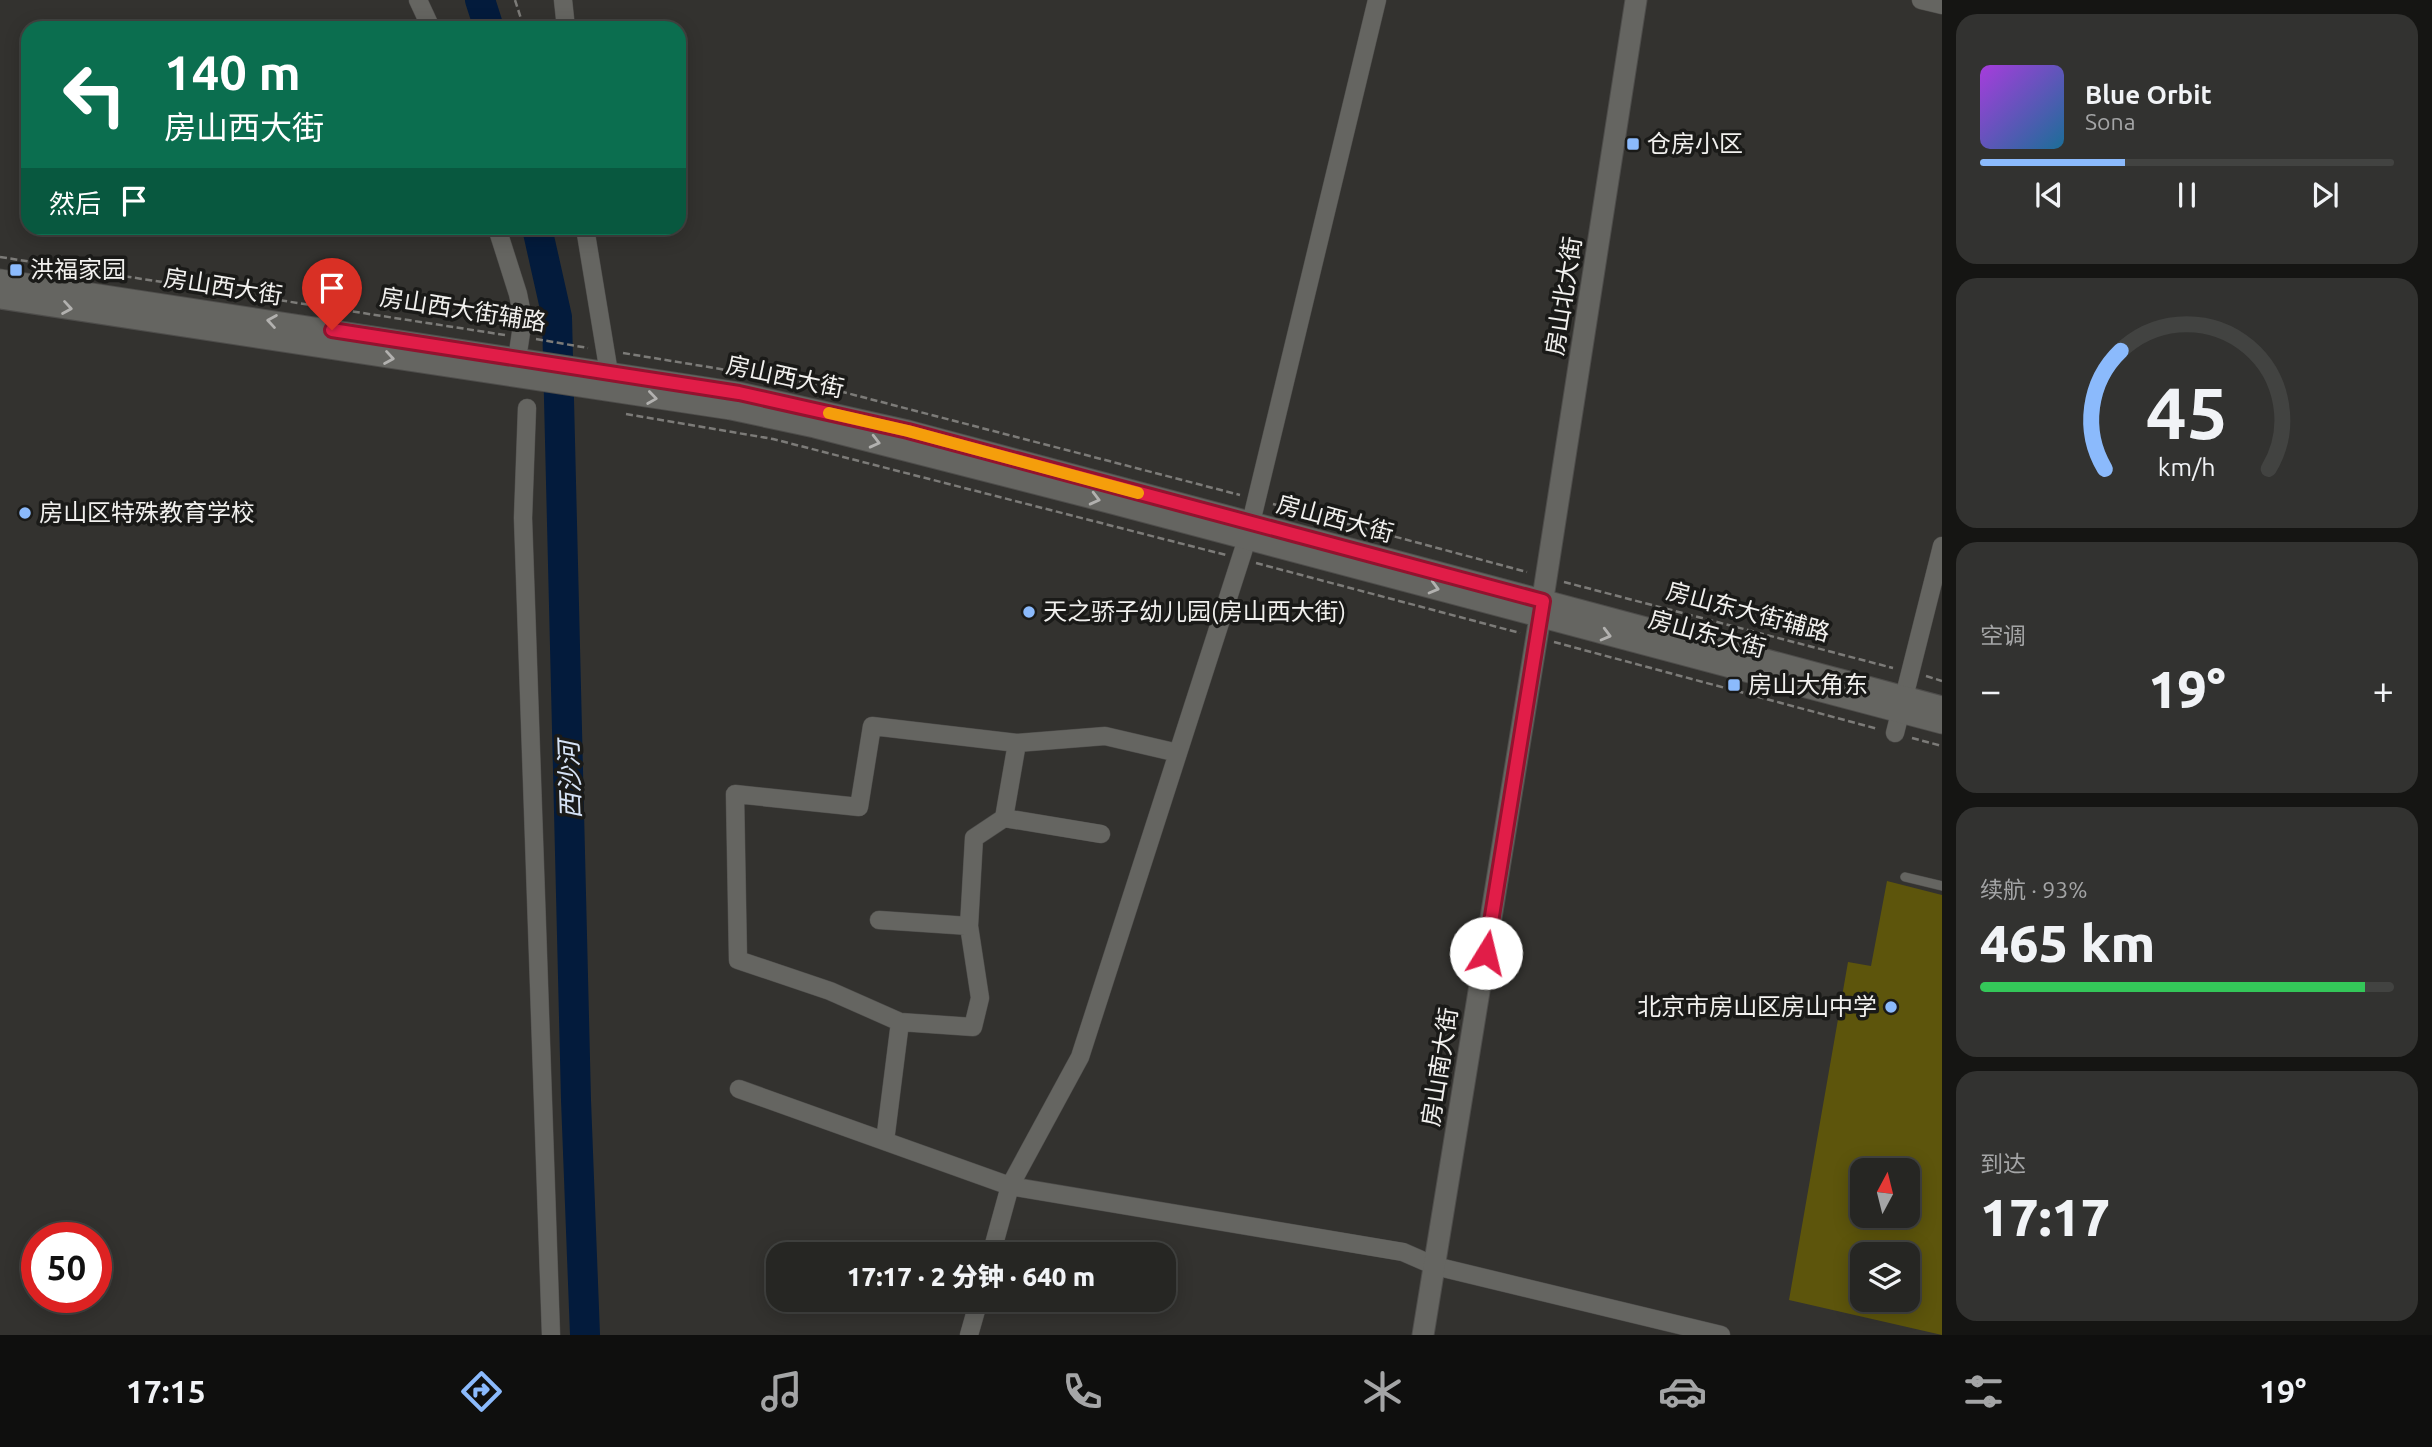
<!DOCTYPE html>
<html lang="zh">
<head>
<meta charset="utf-8">
<style>
	body { margin:0; font-family:Ubuntu,"Noto Sans SC",sans-serif; background:#323230; color:#f1f3f6; height:100vh; display:flex; flex-direction:column; font-size:26px; white-space:nowrap }
	* { box-sizing:border-box; margin:0 }
	p { font-size:23px; color:#a4a5a6 }
	.icon { flex:none; width:38px; height:38px; fill:none; stroke:currentColor; stroke-width:2; stroke-linecap:round; stroke-linejoin:round }
	.map { position:relative; flex:1; overflow:hidden }
	.drawer { display:flex; flex-direction:column; gap:14px; padding:14px; background:#151513; width:490px }
	.drawer>* { flex:none }
	.banner { position:absolute; left:21px; top:21px; width:665px; height:214px; border-radius:21px; box-shadow:0 4px 18px #0003,0 0 0 2px #424341; background:#0b6e4f; color:#fff; overflow:hidden }
	.needle { width:46px; rotate:7deg }
	.controls { position:absolute; left:1850px; top:1158px; display:grid; gap:14px }
	.controls a { display:grid; place-items:center; width:70px; height:70px; border-radius:14px; background:#262623; box-shadow:0 4px 18px #0003,0 0 0 2px #424341; font-size:35px }
	.speed { position:absolute; left:21px; top:1222px; display:flex; gap:14px; font-size:35px; font-weight:700; text-align:center }
	.speed>* { display:grid; place-content:center; width:91px; height:91px; border-radius:50%; background:#262623; box-shadow:0 4px 18px #0003,0 0 0 2px #424341; line-height:1 }
	.speed .limit { border:10px solid #d22; background:#fff; color:#111 }
	.pin { position:absolute; display:grid; place-items:center; width:60px; height:60px; color:#fff; margin:-72px -30px; border-radius:50% 50% 50% 0; rotate:-45deg; box-shadow:0 0 7px #0007 }
	.pin .icon { rotate:45deg }
	.me { position:absolute; width:77px; margin:-38px; rotate:9deg; stroke-linejoin:round; filter:drop-shadow(0 0 5px #0008) }
	.turn { display:flex; align-items:center; gap:24px; height:147px; padding:0 28px; font-size:32px }
	.turn .icon { width:91px; height:91px; stroke-width:2.5 }
	.turn b { display:block; font-size:49px; line-height:60px }
	.then { display:flex; align-items:center; height:66px; padding:0 28px; background:#0003; gap:14px; font-size:26px }
	.big { font-size:52px; font-weight:800; line-height:1.1 }
	.drawer .tile { flex:1; display:flex; flex-direction:column; justify-content:center; gap:10px; min-width:0; padding:0 24px; border-radius:21px; background:#323230 }
	.drawer .dial { align-items:center; gap:0 }
	.dial svg { height:182px; overflow:visible; fill:none; stroke:#424341; stroke-width:7; stroke-linecap:round; text-anchor:middle }
	.dial text { fill:#f1f3f6; stroke:none }
	.song { display:flex; align-items:center; gap:21px }
	.cover { width:84px; height:84px; border-radius:10px; background:linear-gradient(135deg,hsl(280 70% 55%),hsl(200 70% 35%)) }
	.played { height:7px; border-radius:4px; background:linear-gradient(90deg,#8bbafc 35%,#424341 35%) }
	.keys { display:flex; justify-content:space-around; direction:ltr }
	.heat { display:flex; justify-content:space-between; align-items:center; font-size:38px; direction:ltr }
	.charge { height:10px; border-radius:5px; background:linear-gradient(90deg,#34c759 93%,#424341 0) }
	.trip { position:absolute; left:766px; top:1242px; width:410px; height:70px; border-radius:21px; background:#262623; box-shadow:0 4px 18px #0003,0 0 0 2px #424341; font-weight:800; line-height:70px; text-align:center }
	.tab-bar { display:flex; height:112px; justify-content:space-around; align-items:center; background:#0f0f0e; color:#a4a5a6 }
	.tab-bar .icon { width:49px; height:49px }
	.tab-bar .active { color:#8bbafc }
	.tab-bar b { font-size:32px; color:#f1f3f6 }
	main { display:flex; flex:1; min-height:0 }
	.map>svg:first-child { display:block }
	.green { fill:#5d550c; fill-rule:evenodd }
	.lines { fill:none; stroke-linecap:round; stroke-linejoin:round }
	.river { stroke:#031b3c; stroke-width:30 }
	.lane-casing { stroke:#4e4d4b; stroke-width:10 }
	.street-casing { stroke:#4e4d4b; stroke-width:19 }
	.secondary-casing { stroke:#4e4d4b; stroke-width:23 }
	.path { stroke:#7c7b78; stroke-width:2.5; stroke-dasharray:7 3.5; stroke-linecap:butt }
	.lane { stroke:#656561; stroke-width:9 }
	.street { stroke:#656561; stroke-width:18 }
	.secondary { stroke:#656561; stroke-width:21 }
	.oneway { stroke:#b2b1af }
	.route-casing { stroke:#92132f; stroke-width:18 }
	.route { stroke:#e11d48; stroke-width:12 }
	.slow { stroke:#f59e0b; stroke-width:12 }
	.poi-dot { fill:#8bbafc; stroke:#1a1a18; stroke-width:2.5 }
	.labels { text-anchor:middle; stroke-width:7; stroke-linejoin:round; paint-order:stroke }
	.poi-label { font-size:24px; fill:#f1f0ee; stroke:#1a1a18; text-anchor:start }
	.street-label { font-size:24px; fill:#f1f0ee; stroke:#1a1a18 }
	.water-label { font-size:26px; font-style:italic; fill:#d6e3f6; stroke:#1a1a18 }
</style>
</head>
<body>
<main>
<div class="map">
<svg width="1942" height="1335" viewBox="0 0 1942 1335">
	<rect width="100%" height="100%" fill="#33322f"/>
	<path class="green" d="M1887 881 1942 895V1335L1789 1300 1848 962 1871 966ZM1862 1171H1908V1216H1862ZM1862 1255H1908V1300H1862Z"/>
	<g class="lines">
		<path class="river" d="M480 0 489 28
			M537 228 557 317 576 1100 585 1335"/>
		<defs>
			<path id="lane" d="M1905 877 1942 886"/>
			<path id="street" d="M418 0 431 28
				M563 0 566 28
				M1921 0 1942 5
				M497 228 518 294 523 319 517 359
				M585 228 609 373
				M527 408 523 518 551 1335
				M1895 733 1942 546
				M1004 818 1101 834
				M879 920 969 926
				M900 1022 973 1027 980 998 969 926 974 838 1004 818 1017 743
				M739 1089 1010 1186 1403 1252 1435 1266 1721 1335
				M885 1141 900 1022 830 991 738 960 735 794 859 807 872 726 1017 743 1105 736 1178 753
				M991 1255 1010 1186 1080 1057 1247 539 1377 0
				M969 1335 979 1300"/>
			<path id="secondary" d="M0 280 739 393 908 431 1942 707
				M0 298 731 409 815 427 1116 504 1942 723
				M1423 1335 1540 617 1636 0"/>
		</defs>
		<use href="#lane" class="lane-casing"/>
		<use href="#street" class="street-casing"/>
		<use href="#secondary" class="secondary-casing"/>
		<path class="path" d="M515 0 524 28
			M0 257 505 335
			M536 339 588 348
			M623 353 812 384 1240 495
			M626 414 773 439 1226 555
			M1273 504 1527 572
			M1256 563 1520 633
			M1564 582 1893 668
			M1554 642 1878 729
			M1926 676 1942 681
			M1912 738 1942 746"/>
		<use href="#lane" class="lane"/>
		<use href="#street" class="street"/>
		<use href="#secondary" class="secondary"/>
	</g>
	<defs><path id="oneway-chevron" d="M-2-3.5L2.5 0L-2 3.5" fill="none" stroke-width="1.6" stroke-linecap="round" stroke-linejoin="round" transform="scale(1.75)"/></defs>
	<g class="oneway">
		<use href="#oneway-chevron" transform="translate(67 308) rotate(9)"/>
		<use href="#oneway-chevron" transform="translate(272 321) rotate(-171)"/>
		<use href="#oneway-chevron" transform="translate(389 358) rotate(9)"/>
		<use href="#oneway-chevron" transform="translate(652 398) rotate(8)"/>
		<use href="#oneway-chevron" transform="translate(875 442) rotate(14)"/>
		<use href="#oneway-chevron" transform="translate(1095 499) rotate(14)"/>
		<use href="#oneway-chevron" transform="translate(1434 588) rotate(15)"/>
		<use href="#oneway-chevron" transform="translate(1606 635) rotate(15)"/>
	</g>
	<g class="lines">
		<defs>
			<path id="route" d="M332 330 739 393 908 431 1543 601 1486 953"/>
		</defs>
		<use href="#route" class="route-casing"/>
		<use href="#route" class="route"/>
		<path class="slow" d="M829 413 908 431 1138 493"/>
	</g>
	<g class="poi-dot">
		<rect x="1626" y="137" width="14" height="14" rx="3.5"/>
		<rect x="9" y="263" width="14" height="14" rx="3.5"/>
		<circle cx="25" cy="513" r="7"/>
		<circle cx="1029" cy="612" r="7"/>
		<rect x="1727" y="678" width="14" height="14" rx="3.5"/>
		<circle cx="1891" cy="1007" r="7"/>
	</g>
	<g class="labels">
		<g class="poi-label">
			<text x="1647" y="152">仓房小区</text>
			<text x="30" y="278">洪福家园</text>
			<text x="39" y="521">房山区特殊教育学校</text>
			<text x="1043" y="620">天之骄子幼儿园(房山西大街)</text>
			<text x="1748" y="693">房山大角东</text>
			<text x="1877" y="1015" text-anchor="end">北京市房山区房山中学</text>
		</g>
		<g class="street-label">
			<text transform="translate(223 287) rotate(9)" y="8">房山西大街</text>
			<text transform="translate(1564 296) rotate(-81)" y="8">房山北大街</text>
			<text transform="translate(463 310) rotate(9)" y="8">房山西大街辅路</text>
			<text transform="translate(785 377) rotate(12)" y="8">房山西大街</text>
			<text transform="translate(1335 519) rotate(15)" y="8">房山西大街</text>
			<text transform="translate(1748 612) rotate(15)" y="8">房山东大街辅路</text>
			<text transform="translate(1707 634) rotate(15)" y="8">房山东大街</text>
			<text transform="translate(1440 1067) rotate(-81)" y="8">房山南大街</text>
		</g>
		<g class="water-label">
			<text transform="translate(570 780) rotate(-92)" y="9">西沙河</text>
		</g>
	</g>
</svg>
<div class="controls">
<a><svg class="needle" viewBox="-14 -14 28 28"><path d="M0-13l5 13h-10z" fill="#e53935"/><path d="M0 13l5-13h-10z" fill="#a4a5a6"/></svg></a>
<a><svg class="icon" aria-label="layers" viewBox="0 0 24 24"><path d="M12 4l9 5-9 5-9-5zM3 14l9 5 9-5"/></svg></a>
</div>
<div class="speed"><div class="limit">50</div></div>
<div class="pin" style="left:332px;top:330px;background:#d93025"><svg class="icon" aria-label="arrive" viewBox="0 0 24 24"><path d="M6 21V4h12l-3 4 3 4H6"/></svg></div>
<svg class="me" style="left:1486px;top:953px" viewBox="-20 -20 40 40"><circle r="19" fill="#fff"/><path d="M0-13L10 11 0 6-10 11z" fill="#e11d48"/></svg>
<div class="trip">17:17 · 2 分钟 · 640 m</div>
<div class="banner">
<div class="turn"><svg class="icon" aria-label="left" viewBox="0 0 24 24"><path d="M17 20v-9H6M10 6l-5 5 5 5"/></svg><div><b>140 m</b>房山西大街</div></div>
<div class="then">然后<svg class="icon" aria-label="arrive" viewBox="0 0 24 24"><path d="M6 21V4h12l-3 4 3 4H6"/></svg></div>
</div>
</div>
<section class="drawer">
<div class="tile">
<div class="song"><i class="cover"></i><div><b>Blue Orbit</b><p>Sona</p></div></div>
<div class="played"></div>
<div class="keys"><svg class="icon" aria-label="previous" viewBox="0 0 24 24"><path d="M18 5L8 12l10 7zM5 5v14"/></svg><svg class="icon" aria-label="pause" viewBox="0 0 24 24"><path d="M8 5v14M16 5v14"/></svg><svg class="icon" aria-label="next" viewBox="0 0 24 24"><path d="M6 5l10 7-10 7zM19 5v14"/></svg></div>
</div>
<div class="tile dial"><svg viewBox="0 0 100 80">
<path d="M14 69A42 42 0 1 1 86 69"/>
<path d="M14 69A42 42 0 0 1 21 17" stroke="#8bbafc"/>
<text x="50" y="56" font-size="32" font-weight="700">45</text>
<text x="50" y="72" font-size="11">km/h</text>
</svg></div>
<div class="tile"><p>空调</p>
<div class="heat"><a>−</a><b class="big">19°</b><a>+</a></div>
</div>
<div class="tile"><p>续航 · 93%</p><b class="big">465 km</b><div class="charge"></div></div>
<div class="tile"><p>到达</p><b class="big">17:17</b></div>
</section>
</main>
<nav class="tab-bar">
<b>17:15</b>
<svg class="icon active" aria-label="directions" viewBox="0 0 24 24"><path d="M12 3l9 9-9 9-9-9zM9 14v-3h6M13 9l2 2-2 2"/></svg>
<svg class="icon" aria-label="music" viewBox="0 0 24 24"><path d="M9 18V5l10-2v13"/><circle cx="6" cy="18" r="3"/><circle cx="16" cy="16" r="3"/></svg>
<svg class="icon" aria-label="phone" viewBox="0 0 24 24"><path d="M5 4h4l2 5-3 2q2 4 5 5l2-3 5 2v4C11 20 4 13 5 4z"/></svg>
<svg class="icon" aria-label="climate" viewBox="0 0 24 24"><path d="M12 3v18M4 7l16 10M4 17L20 7"/></svg>
<svg class="icon" aria-label="car" viewBox="0 0 24 24"><path d="M5 17H2v-5l4-1 3-4h7l3 4 3 1v5h-3M9 17h6M6 11h13"/><circle cx="7" cy="17" r="2"/><circle cx="17" cy="17" r="2"/></svg>
<svg class="icon" aria-label="filters" viewBox="0 0 24 24"><path d="M4 7h16M4 17h16"/><circle cx="9" cy="7" r="2"/><circle cx="15" cy="17" r="2"/></svg>
<b>19°</b>
</nav>
</body>
</html>
